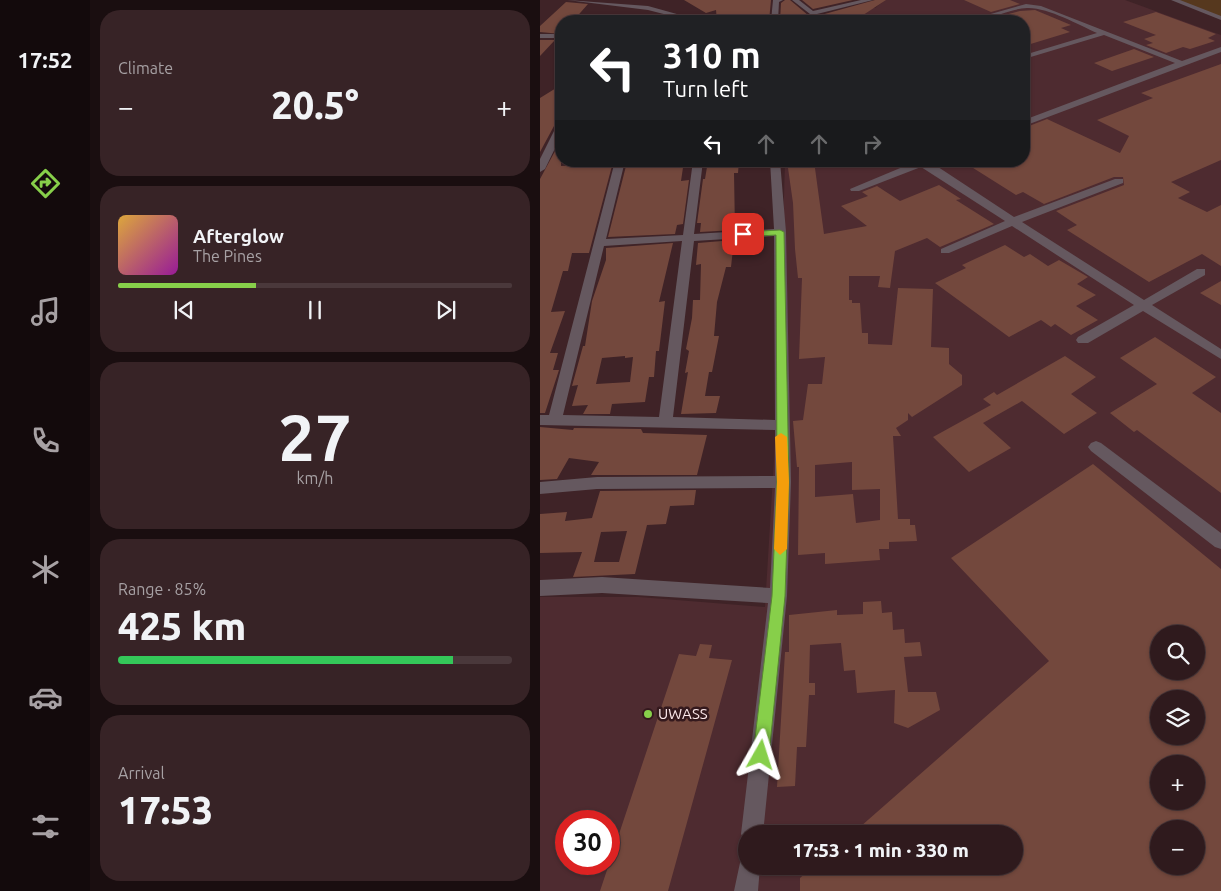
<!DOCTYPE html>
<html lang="en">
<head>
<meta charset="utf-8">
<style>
	body { margin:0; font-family:Ubuntu,sans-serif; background:#372326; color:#f1f3f6; height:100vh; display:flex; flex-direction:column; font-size:19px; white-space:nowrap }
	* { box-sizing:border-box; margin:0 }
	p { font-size:16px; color:#a7a1a4 }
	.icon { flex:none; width:28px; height:28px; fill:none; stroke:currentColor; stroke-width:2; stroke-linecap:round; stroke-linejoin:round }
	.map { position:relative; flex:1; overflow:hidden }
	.drawer { display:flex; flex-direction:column; gap:10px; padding:10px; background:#1a0e10; width:450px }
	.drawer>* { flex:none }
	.guide { position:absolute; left:15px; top:15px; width:475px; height:152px; border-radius:20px; box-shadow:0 1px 4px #0004,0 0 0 1px #4a383b; background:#202124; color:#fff; overflow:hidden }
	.buttons { position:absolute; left:610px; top:625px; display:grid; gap:10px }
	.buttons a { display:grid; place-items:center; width:55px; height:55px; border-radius:50%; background:#2f1a1d; box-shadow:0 1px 4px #0004,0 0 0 1px #4a383b; font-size:25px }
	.speed { position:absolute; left:15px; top:810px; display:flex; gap:10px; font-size:25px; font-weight:700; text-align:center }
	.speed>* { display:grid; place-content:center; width:65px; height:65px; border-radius:50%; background:#2f1a1d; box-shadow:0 1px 4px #0004,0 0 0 1px #4a383b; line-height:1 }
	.speed .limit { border:8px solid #d22; background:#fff; color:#111 }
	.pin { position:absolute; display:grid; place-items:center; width:42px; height:42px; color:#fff; margin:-21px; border-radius:10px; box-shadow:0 2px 8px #0006 }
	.me { position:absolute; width:55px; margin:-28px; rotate:6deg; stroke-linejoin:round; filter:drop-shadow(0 0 4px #0008) }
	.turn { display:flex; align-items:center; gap:18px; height:105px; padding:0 25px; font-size:22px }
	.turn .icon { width:65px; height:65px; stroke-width:2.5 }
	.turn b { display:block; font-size:35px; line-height:42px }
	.lanes { display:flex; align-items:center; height:48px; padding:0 25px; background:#0003; justify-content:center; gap:25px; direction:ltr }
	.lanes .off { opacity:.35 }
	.big { font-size:38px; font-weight:800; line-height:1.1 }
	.drawer .tile { flex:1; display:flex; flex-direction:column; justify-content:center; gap:8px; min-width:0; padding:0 18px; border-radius:20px; background:#372326 }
	.drawer .dial { align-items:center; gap:0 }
	.dial b { font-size:65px; line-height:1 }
	.song { display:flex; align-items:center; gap:15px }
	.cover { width:60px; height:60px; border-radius:8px; background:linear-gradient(135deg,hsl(40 70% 55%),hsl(300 70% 35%)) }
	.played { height:5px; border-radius:2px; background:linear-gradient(90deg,#87cf4a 35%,#4a383b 35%) }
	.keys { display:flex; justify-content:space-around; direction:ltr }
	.heat { display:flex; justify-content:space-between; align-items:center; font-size:28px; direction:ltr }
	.charge { height:8px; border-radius:4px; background:linear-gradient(90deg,#34c759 85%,#4a383b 0) }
	.trip { position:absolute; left:198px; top:825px; width:285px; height:50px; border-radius:25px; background:#2f1a1d; box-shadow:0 1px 4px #0004,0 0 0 1px #4a383b; font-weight:800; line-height:50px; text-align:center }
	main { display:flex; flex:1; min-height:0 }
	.tab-bar { display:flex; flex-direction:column; width:90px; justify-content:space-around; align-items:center; background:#130a0c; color:#a7a1a4 }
	.tab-bar .icon { width:35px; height:35px }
	.tab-bar .selected { color:#87cf4a }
	.tab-bar b { font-size:22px; color:#f1f3f6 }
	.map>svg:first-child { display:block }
	.built { fill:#4e2b30; fill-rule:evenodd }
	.green { fill:#56381e }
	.building { fill:#73483d; fill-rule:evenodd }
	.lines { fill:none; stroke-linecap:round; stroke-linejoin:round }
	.minor { fill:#65585f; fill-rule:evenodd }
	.route { fill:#87cf4a; stroke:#588730 }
	.slow { fill:#f59e0b }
	.poi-dot { fill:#87cf4a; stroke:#34191d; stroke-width:2 }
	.labels { text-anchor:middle; stroke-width:5; stroke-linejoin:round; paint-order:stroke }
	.near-poi-label { font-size:15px; fill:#fce8ea; stroke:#34191d; text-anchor:start }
</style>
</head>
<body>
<main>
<nav class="tab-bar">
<b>17:52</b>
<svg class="icon selected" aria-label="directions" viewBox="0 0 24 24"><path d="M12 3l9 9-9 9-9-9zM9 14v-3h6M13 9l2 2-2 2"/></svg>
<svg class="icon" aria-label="music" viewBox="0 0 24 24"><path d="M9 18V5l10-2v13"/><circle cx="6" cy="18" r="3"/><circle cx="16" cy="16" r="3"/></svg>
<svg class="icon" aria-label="phone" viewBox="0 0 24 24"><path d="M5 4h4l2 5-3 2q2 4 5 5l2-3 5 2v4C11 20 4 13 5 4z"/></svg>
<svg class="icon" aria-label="climate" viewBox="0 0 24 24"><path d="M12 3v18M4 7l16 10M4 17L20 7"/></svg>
<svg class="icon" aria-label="car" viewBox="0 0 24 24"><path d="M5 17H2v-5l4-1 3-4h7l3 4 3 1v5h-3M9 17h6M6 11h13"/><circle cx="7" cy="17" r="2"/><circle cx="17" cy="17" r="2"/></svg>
<svg class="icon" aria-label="filters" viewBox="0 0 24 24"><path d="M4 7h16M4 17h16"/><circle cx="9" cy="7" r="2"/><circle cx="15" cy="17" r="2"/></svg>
</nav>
<section class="drawer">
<div class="tile"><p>Climate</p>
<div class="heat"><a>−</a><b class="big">20.5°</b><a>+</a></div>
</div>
<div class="tile">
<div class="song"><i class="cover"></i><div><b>Afterglow</b><p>The Pines</p></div></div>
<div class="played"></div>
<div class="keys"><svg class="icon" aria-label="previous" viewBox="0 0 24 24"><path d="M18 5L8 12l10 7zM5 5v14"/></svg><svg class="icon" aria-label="pause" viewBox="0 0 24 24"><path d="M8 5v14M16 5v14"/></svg><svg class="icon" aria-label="next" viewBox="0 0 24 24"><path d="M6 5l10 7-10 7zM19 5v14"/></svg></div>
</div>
<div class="tile dial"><b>27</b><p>km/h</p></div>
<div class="tile"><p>Range · 85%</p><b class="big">425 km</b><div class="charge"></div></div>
<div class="tile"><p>Arrival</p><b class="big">17:53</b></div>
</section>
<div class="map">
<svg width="681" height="891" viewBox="0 0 681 891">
	<rect width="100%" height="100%" fill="#3f2327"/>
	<path class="built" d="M345 0H585L681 35V891H207L208 866H474V834H210L222 652 202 891H0V597H99L225 607 239 378 245 161H484V21H291L292 12 321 6 335 8ZM619 634H656V671H619ZM619 699H656V736H619ZM619 764H656V801H619ZM26 821H69V864H26ZM619 829H656V866H619Z"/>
	<path class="green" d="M634 0H681V18Z"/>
	<path class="building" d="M144 0H231L229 21H177L176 10 166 13Z
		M245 0H250L275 21H240L241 3Z
		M262 0H313L273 9Z
		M335 0H346L314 21 292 15H281Z
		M424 0H470L480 4 451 12Z
		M26 2 48 4 33 21H21V34L0 32V26Z
		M495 10 531 25 521 28 530 32 484 46V21H473L461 16 480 11Z
		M616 12 676 34 668 38 675 41 650 49 643 47 626 53 606 45 613 43 604 39 616 35 583 22Z
		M0 40H15L0 56Z
		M594 49 614 57 572 71 554 63Z
		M681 64V160L631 182 650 192 638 198 667 212 681 205V266L662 254 609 282 527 230 537 225 516 211 584 185 583 177H574L504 204 483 192 476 195 422 161H484V128L507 119 580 153 589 136 557 120 613 98 601 93Z
		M21 85V122L14 126 0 152V98Z
		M21 140V166L43 165 44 161 73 162 49 253H32L28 271H23L11 312 25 311 10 353H18L13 370H19L5 413H0V179Z
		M144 161 141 181 149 180 143 224 137 225 135 234 68 237 87 162Z
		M168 161H199L198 173H194L195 230 160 232 161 223H157L163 179H165Z
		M247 161H274L284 234 327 226 301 206 328 196 322 192 337 186 360 201 399 185 421 199 416 200 454 224 400 247 387 238 355 251 350 288 338 287 340 276H309V300H312V303H320L322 333H328V344L352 345 358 288 393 289 391 347 409 348V364L422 375V385L372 417 368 413V420L356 428 361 436H353L358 519H370V525H375L377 541 349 542V549H339L340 560 285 564V553L258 555 259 467H257L253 421 263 420 268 384H282L285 357 259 359 262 278H258L255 249 253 203ZM312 462V490L340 489V520L316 523 313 494 275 497V465Z
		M194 240 191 267H186L177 302 174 336H179L172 372H169L165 396H180L176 413 141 414 148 372 145 373 149 351 146 349 152 318 153 300H160L161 264 156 265 158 243Z
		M133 243 119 302 125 301 119 351H116L114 377H109L105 402 72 404 70 414H43L48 405 32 406 38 385 32 386 43 346H45L52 301 66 260V248ZM85 356V358L93 357 90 382 56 384 62 358Z
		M465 245 484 257 490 254 508 266 519 260 548 277 537 284 556 295 536 306 558 320 531 335 515 324 511 327 501 320 469 337 395 283 426 268 422 265Z
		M681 281V305L660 293Z
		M615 337 676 377 652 393 681 413V493L597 430 594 432 570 413 617 384 580 358Z
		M525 356 556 377 531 394 557 413 524 434 482 401 443 423 471 448 429 472 393 437 451 405 443 399 454 392 457 395Z
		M0 427 33 430 34 428 101 429 103 433 167 435 157 475H51L59 462 29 458 17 479 0 480Z
		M553 464 681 569V891H260V878L274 866H474V834H312L509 661 411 558ZM619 634H656V671H619ZM619 699H656V736H619ZM619 764H656V801H619ZM619 829H656V866H619Z
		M156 490 154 505 130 506 126 524 107 525 95 574 33 577 42 552 0 553V514L27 512 25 521 52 518 60 491ZM87 531 79 562H54L61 532Z
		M341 601 342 613 352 612 353 630 364 629 365 643 380 642 382 656 364 657 368 692H396L400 710 368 728 354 723 355 690 317 693 315 670 304 671 301 643 270 645 269 683H275V695H269L266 747H257L255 786 237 787 245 652H249V615L297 610V615L323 614V602Z
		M160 644 172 645 169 658 192 660 128 891H60L139 654 156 656Z"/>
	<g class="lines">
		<path class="minor" d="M27 0 108 6 162 21H151L108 10Z
			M233 0H243L239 2 238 21H231Z
			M252 0H259L273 11 321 0H333L277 14 283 19 279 21Z
			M631 0H640L681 16V20Z
			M486 4 501 6 642 61 681 47V52L484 126V120L635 63 564 35 484 59V55L557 33C539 25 507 7 487 8 467 9 447 22 426 21Z
			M0 34H17L21 36 17 38H0Z
			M21 124V136L5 169 0 172V159L16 127Z
			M75 161H85L66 239 143 235 153 161H163L154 234 234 229 230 161H240L246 232 251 482 247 596 223 834H206V843L201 834 228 603 62 593 0 596V580L62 577 230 588 235 488 57 489 0 494V482L57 477 235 476V430L0 425V415H9ZM234 236 235 420 133 417 154 241ZM142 241 119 417 23 415 64 246Z
			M377 161H389L474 217 575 179H583V183L482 222 604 300 657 269H665V275L612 305 681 349V359L603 311 548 343H538L536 340 538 337 594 305 472 226 409 253H401V249L465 221 381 167 319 191H311L310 189Z
			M556 441 561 443 681 533V549L675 547 551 451 548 447 551 443Z
			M206 856V866H220L218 891H194L201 858Z"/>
	</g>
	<path class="route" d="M240 230 244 232 249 482 245 596 229 755 226 760 221 762 215 760 213 755 232 596 237 482 236 235 203 237 199 234 203 232Z"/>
	<path class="slow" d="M241 433 247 437 249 482 247 549 240 555 234 549 237 482 235 437Z"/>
	<circle class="poi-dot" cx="108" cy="714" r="5"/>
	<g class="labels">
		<g class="near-poi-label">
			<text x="118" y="719">UWASS</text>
		</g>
	</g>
</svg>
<div class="buttons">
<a><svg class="icon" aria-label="search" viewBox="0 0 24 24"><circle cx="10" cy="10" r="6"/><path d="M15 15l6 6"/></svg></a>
<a><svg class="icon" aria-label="layers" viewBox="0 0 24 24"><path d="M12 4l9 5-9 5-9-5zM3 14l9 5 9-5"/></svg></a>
<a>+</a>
<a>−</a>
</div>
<div class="speed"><div class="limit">30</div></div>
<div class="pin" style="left:203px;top:234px;background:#d93025"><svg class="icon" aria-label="arrive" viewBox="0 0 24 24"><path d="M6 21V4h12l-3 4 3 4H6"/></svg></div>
<svg class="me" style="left:221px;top:755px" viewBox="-20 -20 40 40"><path d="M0-17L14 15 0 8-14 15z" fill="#87cf4a" stroke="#fff" stroke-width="4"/></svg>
<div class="trip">17:53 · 1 min · 330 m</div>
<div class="guide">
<div class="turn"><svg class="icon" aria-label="left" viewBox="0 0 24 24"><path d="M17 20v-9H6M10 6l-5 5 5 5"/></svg><div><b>310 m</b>Turn left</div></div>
<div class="lanes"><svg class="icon" aria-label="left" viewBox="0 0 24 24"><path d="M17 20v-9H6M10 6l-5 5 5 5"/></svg><svg class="icon off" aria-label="ahead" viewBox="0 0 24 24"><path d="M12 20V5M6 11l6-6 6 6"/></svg><svg class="icon off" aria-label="ahead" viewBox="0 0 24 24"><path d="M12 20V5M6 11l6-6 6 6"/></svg><svg class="icon off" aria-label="right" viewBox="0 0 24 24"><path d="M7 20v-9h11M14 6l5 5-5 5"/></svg></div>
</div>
</div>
</main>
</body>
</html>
